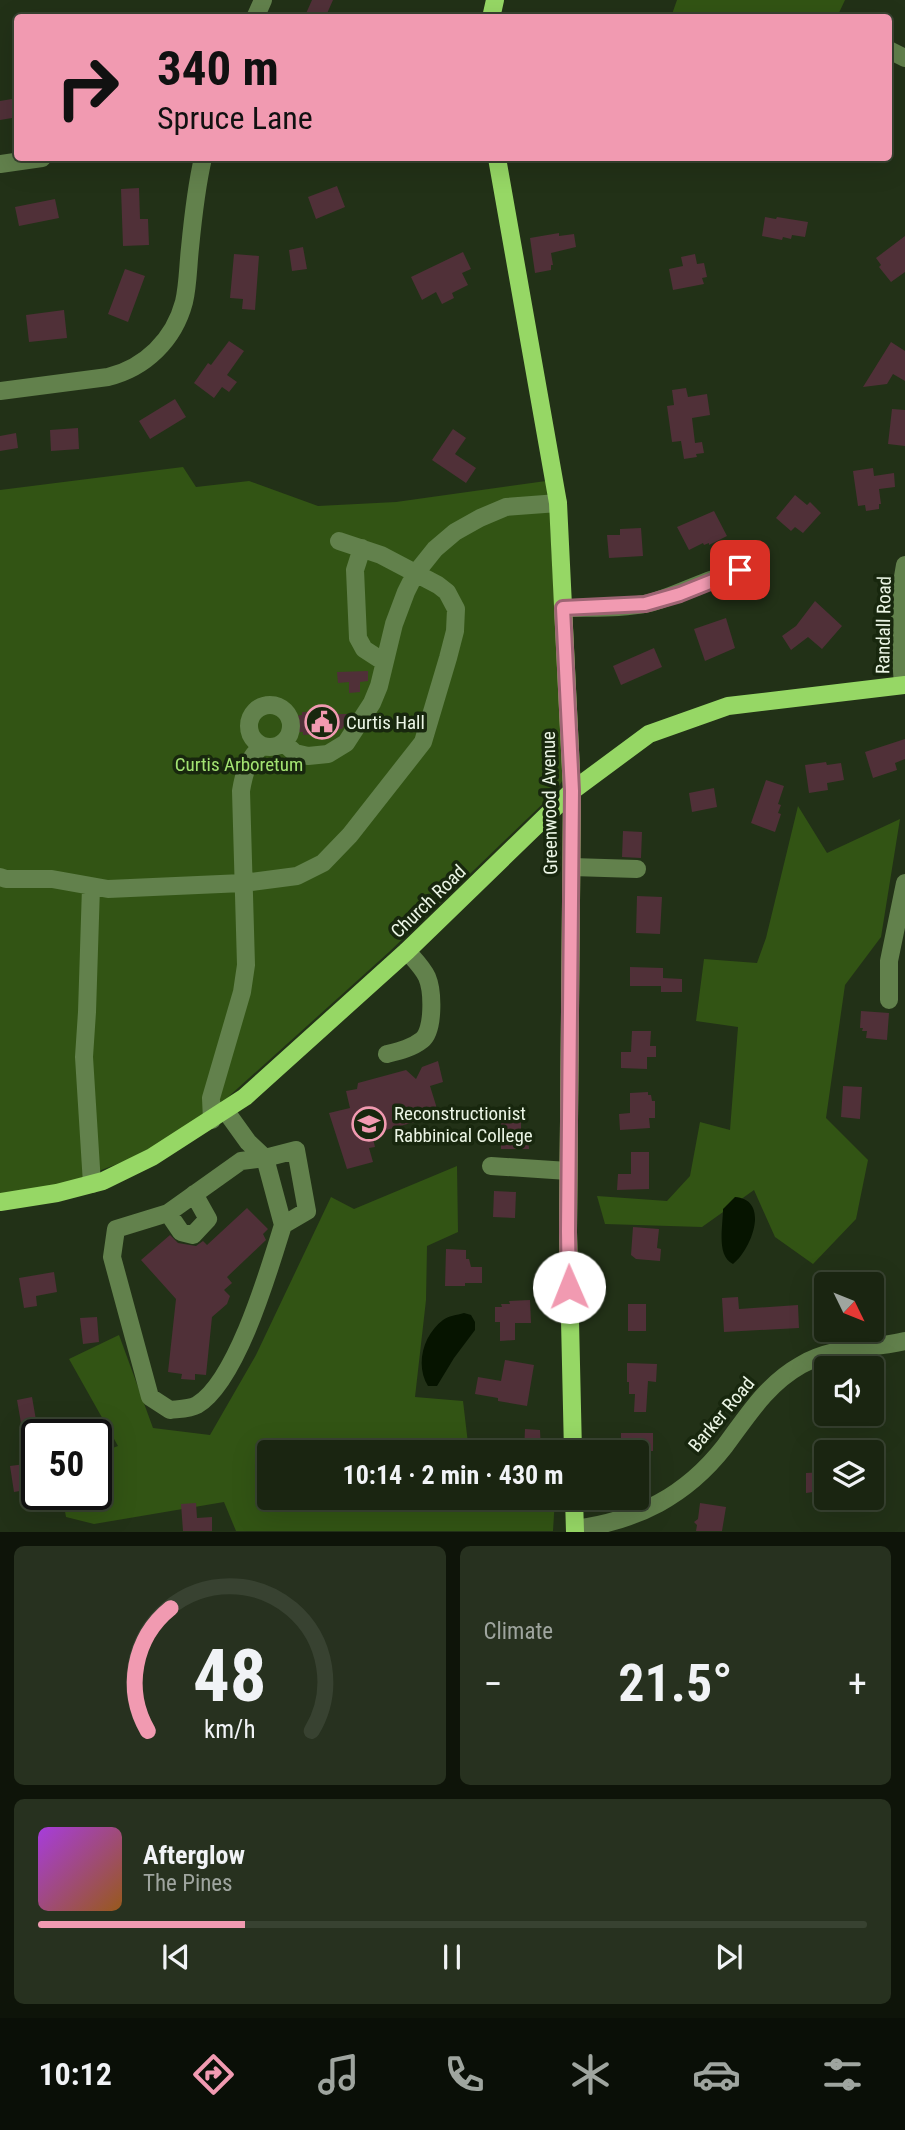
<!DOCTYPE html>
<html lang="en">
<head>
<meta charset="utf-8">
<style>
	body { margin:0; font-family:"Roboto Condensed",sans-serif; background:#27311f; color:#f1f3f6; height:100vh; display:flex; flex-direction:column; font-size:26px; white-space:nowrap }
	* { box-sizing:border-box; margin:0 }
	p { font-size:23px; color:#9fa59f }
	.icon { flex:none; width:38px; height:38px; fill:none; stroke:currentColor; stroke-width:2; stroke-linecap:round; stroke-linejoin:round }
	.map { position:relative; height:1532px; overflow:hidden }
	.drawer { display:flex; flex-direction:column; gap:14px; padding:14px; background:#0e1409; flex:1 }
	.drawer>* { flex:none }
	.top-card { position:absolute; left:14px; top:14px; width:878px; height:147px; border-radius:7px; box-shadow:0 7px 28px #0002,0 0 0 2px #384231; background:#f19ab1; color:#111; overflow:hidden }
	.needle { width:46px; rotate:133deg }
	.tools { position:absolute; left:814px; top:1272px; display:grid; gap:14px }
	.tools a { display:grid; place-items:center; width:70px; height:70px; border-radius:7px; background:#1a2511; box-shadow:0 7px 28px #0002,0 0 0 2px #384231; font-size:35px }
	.speed { position:absolute; left:21px; top:1419px; display:flex; gap:14px; font-size:35px; font-weight:700; text-align:center }
	.speed>* { display:grid; place-content:center; width:91px; height:91px; border-radius:50%; background:#1a2511; box-shadow:0 7px 28px #0002,0 0 0 2px #384231; line-height:1 }
	.speed .limit { border:4px solid #111; border-radius:10px; background:#fff; color:#111 }
	.pin { position:absolute; display:grid; place-items:center; width:60px; height:60px; color:#fff; margin:-30px; border-radius:14px; box-shadow:0 4px 10px #0006 }
	.me { position:absolute; width:77px; margin:-38px; rotate:359deg; stroke-linejoin:round; filter:drop-shadow(0 0 5px #0008) }
	.turn { display:flex; align-items:center; gap:24px; height:147px; padding:0 28px; font-size:32px }
	.turn .icon { width:91px; height:91px; stroke-width:2.5 }
	.turn b { display:block; font-size:49px; line-height:60px }
	.big { font-size:52px; font-weight:700; line-height:1.1 }
	.drawer .widget { flex:1; display:flex; flex-direction:column; justify-content:center; gap:10px; min-width:0; padding:0 24px; border-radius:10px; background:#27311f }
	.drawer .dial { align-items:center; gap:0 }
	.dial svg { height:182px; overflow:visible; fill:none; stroke:#384231; stroke-width:7; stroke-linecap:round; text-anchor:middle }
	.dial text { fill:#f1f3f6; stroke:none }
	.song { display:flex; align-items:center; gap:21px }
	.cover { width:84px; height:84px; border-radius:10px; background:linear-gradient(135deg,hsl(280 70% 55%),hsl(30 70% 35%)) }
	.played { height:7px; border-radius:4px; background:linear-gradient(90deg,#f19ab1 25%,#384231 25%) }
	.keys { display:flex; justify-content:space-around; direction:ltr }
	.heat { display:flex; justify-content:space-between; align-items:center; font-size:38px; direction:ltr }
	.drawer .tiles { flex:1; display:grid; gap:14px; grid-template-columns:1fr 1fr }
	.widget:last-child { grid-column:span 2 }
	.trip { position:absolute; left:257px; top:1440px; width:392px; height:70px; border-radius:7px; background:#1a2511; box-shadow:0 7px 28px #0002,0 0 0 2px #384231; font-weight:700; line-height:70px; text-align:center }
	.tabs { display:flex; height:112px; justify-content:space-around; align-items:center; background:#0a0f07; color:#9fa59f }
	.tabs .icon { width:49px; height:49px }
	.tabs .current { color:#f19ab1 }
	.tabs b { font-size:32px; color:#f1f3f6 }
	.map>svg:first-child { display:block }
	.green { fill:#325414 }
	.water { fill:#061400 }
	.building { fill:#503038 }
	.lines { fill:none; stroke-linecap:round; stroke-linejoin:round }
	.minor { stroke:#62814c; stroke-width:18 }
	.major { stroke:#96d765; stroke-width:18 }
	.route-casing { stroke:#9d6473; stroke-width:18 }
	.route { stroke:#f19ab1; stroke-width:12 }
	.labels { text-anchor:middle; stroke-width:7; stroke-linejoin:round; paint-order:stroke }
	.street-label { font-size:19px; fill:#ebf5e5; stroke:#18270e }
	.poi-label { font-size:19px; fill:#ebf5e5; stroke:#18270e; text-anchor:start }
	.park-label { font-size:19px; fill:#a3e372; stroke:#18270e }
</style>
</head>
<body>
<div class="map">
<svg width="905" height="1532" viewBox="0 0 905 1532">
	<rect width="100%" height="100%" fill="#223117"/>
	<path class="green" d="M677 0H845L837 17H671Z
		M183 467 196 487 249 481 318 506 396 502 546 481 549 504 564 778 556 791 389 952 227 1098 141 1155 67 1183 0 1194V490Z
		M798 806 827 853 900 819 881 937 845 985 826 1118 868 1160 856 1219 813 1264 775 1237 754 1190 702 1227 605 1224 597 1196 667 1201 690 1176 700 1122 730 1130 738 1027 696 1021 704 959 757 963 766 938Z
		M457 1166 458 1232 427 1246 426 1300 415 1397 463 1401 469 1452H270V1498H555L553 1531H236L224 1502 94 1524 66 1517 62 1495 96 1494V1454L118 1446 69 1359 119 1335 153 1428 210 1435 256 1355 331 1197 354 1209Z"/>
	<path class="water" d="M735 1197C771 1200 751 1250 733 1264 716 1256 723 1226 723 1209Z
		M464 1313 471 1315 475 1322V1330L454 1358 437 1386H428C415 1365 423 1335 443 1320 448 1316 457 1315 464 1313Z"/>
	<path class="building" d="M312 0H333L325 18H304Z
		M18 98V117L0 120V101Z
		M337 186 345 207 316 219 308 197Z
		M139 188 140 219H148L149 245 123 246 121 189Z
		M55 199 59 218 19 226 15 207Z
		M765 217 776 219 777 217 808 222 805 237 792 235 791 239 783 237 782 240 762 236Z
		M559 233V236L574 234 576 247 551 253 553 265H551V270L535 273 530 238Z
		M905 236V272L891 282 879 267 881 265 876 258Z
		M303 247 307 269 292 271 289 250Z
		M463 252 471 269 462 273 468 285 452 293 454 298 442 304 436 292 422 300 411 277Z
		M234 254 259 256 255 310 242 309 243 299 230 298Z
		M695 254 697 264 704 263 707 277 702 278 704 284 673 290 669 269 683 266 681 257Z
		M125 269 145 276 128 322 108 314Z
		M64 310 67 338 29 342 26 315Z
		M229 341 244 351 227 375 237 382 229 392 222 387 214 398 194 383 208 363 211 365Z
		M891 342 905 351V381L893 374 887 384 863 387Z
		M686 388 688 397 707 394 710 415 692 418 695 443 702 442 704 453 696 454 697 457 684 459 681 441 672 442 667 406 674 405 672 390Z
		M175 399 186 417 150 439 139 421Z
		M892 409 905 410V446L888 444Z
		M78 428 79 449 51 451 50 430Z
		M453 429 466 438 455 454 476 468 466 483 432 460Z
		M16 433 18 448 0 451V436Z
		M873 468 874 476 894 473 895 487 879 489 881 504H879V509L866 511 865 505 858 506 853 471Z
		M795 495 807 505 810 502 821 513 803 533 795 527 791 531 776 518Z
		M714 511 727 536 709 545V543L704 545 703 543 689 550 677 527Z
		M641 528 643 556 609 558 607 535H620V529Z
		M815 601 842 626 822 649 808 637 791 650 782 636 796 626Z
		M726 618 735 648 705 661 694 629Z
		M654 648 662 667 621 685 613 666Z
		M368 671V681L360 682V692L349 693V682L338 683 337 672Z
		M335 711V714H348V719L342 729H336V733L303 735V732H296L295 716 302 715V712Z
		M905 739V759L895 763 897 770 873 778 865 752Z
		M826 762 827 765 841 763 844 780 827 783 828 790 809 793 805 765Z
		M766 780 784 786 778 804 781 805 778 813 781 814 775 832 751 823Z
		M714 788 717 807 692 812 689 793Z
		M623 831 642 832 641 858 622 857Z
		M637 896 662 897 660 934 636 933Z
		M630 967 663 968V978L682 979V992H661V986H630Z
		M861 1011 889 1013 887 1040 866 1038 867 1031H862L863 1028H860Z
		M632 1031H651L650 1046H656V1057H647V1069L621 1068V1052H631Z
		M438 1061 443 1082 430 1086 439 1115 372 1134 375 1147 369 1148 373 1162 347 1169 329 1113 350 1108 346 1091 357 1089 358 1083 406 1070 416 1079 422 1067Z
		M843 1086 862 1087 860 1119 841 1117Z
		M648 1092V1095H651L652 1101H655V1118H649L650 1128 620 1130 619 1114 630 1113V1093Z
		M501 1115H521V1130H528L529 1149H501Z
		M631 1152H649V1189L617 1190 618 1174H631Z
		M494 1191 516 1192 515 1218 493 1217Z
		M247 1208 268 1229 263 1234 266 1240 227 1277 232 1283 224 1290 230 1296 227 1304 212 1317 206 1375 195 1374V1380L181 1379 182 1374 168 1372 176 1299 141 1260 170 1235 178 1243 196 1246 203 1241 207 1245Z
		M633 1227 659 1229 657 1248 661 1249 660 1261 636 1259 631 1255Z
		M446 1249 466 1250V1259H469L471 1267H482V1283H465V1286H445Z
		M54 1272 57 1292 36 1296 37 1306 24 1308 19 1278Z
		M883 1278 886 1297 872 1300V1280Z
		M738 1297 739 1309 798 1305 799 1328 724 1332 722 1298Z
		M530 1300 531 1323H515V1340L500 1341V1322H495V1307H502L501 1304H510L509 1301Z
		M628 1304H646V1331H628Z
		M97 1317 99 1342 83 1344 80 1318Z
		M505 1360 534 1365 527 1406 498 1401V1398L475 1394 478 1377 501 1381Z
		M627 1363 657 1364 656 1382 648 1381 646 1412H634L635 1394H629V1382H627Z
		M32 1397 36 1420 21 1423 17 1400Z
		M525 1429 540 1430 541 1452H524Z
		M621 1433H653V1451L621 1452Z
		M25 1464 26 1472 33 1471V1476L37 1475V1488L14 1492 10 1466Z
		M826 1472V1503H813V1492L806 1493V1473Z
		M196 1503 197 1518 212 1517V1531H183L181 1504Z
		M700 1503 726 1507 722 1531H696L697 1525 694 1522 698 1519Z"/>
	<g class="lines">
		<path class="minor" d="M255 18 263 0
			M889 50 905 58
			M0 164 42 158
			M0 391 108 377C145 368 174 340 184 302 188 285 188 266 190 248 193 217 196 188 203 158
			M362 548 355 570 358 638 364 649 384 662
			M563 608C591 607 622 609 649 603 681 595 727 567 757 571
			M903 685C900 645 897 605 905 565
			M249 726a21 21 0 1 1 42 0a21 21 0 1 1-42 0Z
			M284 743 295 753 308 756 328 754 346 743 372 703 379 686 394 624 406 592 415 574 435 549 455 532 480 518 506 507 558 503
			M572 867 637 869
			M0 877 6 879H52L108 889 243 883 297 876 323 863 350 835 423 742 448 658 455 631 456 609 447 592 438 585 381 555 339 541
			M91 887 87 1012 84 1057 92 1184
			M889 1000V961L905 883
			M387 1054C399 1051 412 1048 422 1040 434 1031 433 991 427 977 423 968 414 959 407 951
			M212 1120 211 1098 242 992 246 965 241 791C244 773 248 758 262 746
			M491 1166 568 1171
			M194 1194 208 1219 193 1235 181 1232 168 1213 241 1161 265 1158 296 1150 307 1211 283 1225 265 1158 248 1142 225 1110
			M168 1213 116 1229 112 1257 150 1397 170 1410C178 1409 190 1409 197 1405 237 1381 269 1270 283 1225
			M575 1529C637 1521 686 1496 725 1446 748 1415 767 1384 801 1365 836 1345 868 1350 905 1341"/>
		<path class="major" d="M491 18 495 0
			M497 158 558 503 572 791 568 1232 573 1452
			M0 1202 57 1193 103 1181 152 1157 245 1097 407 951 572 791 649 734 728 706 905 685
			M574 1498 575 1532"/>
	</g>
	<g class="lines">
		<defs>
			<path id="route" d="M569 1287 568 1232 572 791 563 608 645 604 680 594 740 570"/>
		</defs>
		<use href="#route" class="route-casing"/>
		<use href="#route" class="route"/>
	</g>
	<defs>
		<symbol id="civic-ring" viewBox="-11 -11 22 22"><circle r="9.5" fill="#18270e" stroke="#f19ab1" stroke-width="1.5"/><path d="M-.6-6.5H3V-4.5H.6V-3L4-1V1h2V6H-6V1h2V-1L-.6-3ZM-1.2 2.5V6h2.4V2.5Z" fill="#f19ab1"/></symbol>
		<symbol id="university-ring" viewBox="-11 -11 22 22"><circle r="9.5" fill="#18270e" stroke="#f19ab1" stroke-width="1.5"/><path d="M0-5L7-2L0 1L-7-2ZM-4 1L0 2.5L4 1V4Q0 6-4 4Z" fill="#f19ab1"/></symbol>
	</defs>
	<g fill-rule="evenodd">
		<use href="#civic-ring" x="303" y="703" width="38" height="38"/>
		<use href="#university-ring" x="350" y="1105" width="38" height="38"/>
	</g>
	<g class="labels">
		<g class="street-label">
			<text transform="translate(883 625) rotate(-89)" y="7">Randall Road</text>
			<text transform="translate(549 803) rotate(-91)" y="7">Greenwood Avenue</text>
			<text transform="translate(428 901) rotate(-44)" y="7">Church Road</text>
			<text transform="translate(721 1414) rotate(-50)" y="7">Barker Road</text>
		</g>
		<g class="poi-label">
			<text x="346" y="729">Curtis Hall</text>
			<text x="394" y="1120">Reconstructionist<tspan x="394" dy="22">Rabbinical College</tspan></text>
		</g>
		<g class="park-label">
			<text x="239" y="771">Curtis Arboretum</text>
		</g>
	</g>
</svg>
<div class="tools">
<a><svg class="needle" viewBox="-14 -14 28 28"><path d="M0-13l5 13h-10z" fill="#e53935"/><path d="M0 13l5-13h-10z" fill="#9fa59f"/></svg></a>
<a><svg class="icon" aria-label="sound" viewBox="0 0 24 24"><path d="M4 9h4l5-4v14l-5-4H4zM17 9q2 3 0 6"/></svg></a>
<a><svg class="icon" aria-label="layers" viewBox="0 0 24 24"><path d="M12 4l9 5-9 5-9-5zM3 14l9 5 9-5"/></svg></a>
</div>
<div class="speed"><div class="limit">50</div></div>
<div class="pin" style="left:740px;top:570px;background:#d93025"><svg class="icon" aria-label="arrive" viewBox="0 0 24 24"><path d="M6 21V4h12l-3 4 3 4H6"/></svg></div>
<svg class="me" style="left:569px;top:1287px" viewBox="-20 -20 40 40"><circle r="19" fill="#fff"/><path d="M0-13L10 11 0 6-10 11z" fill="#f19ab1"/></svg>
<div class="trip">10:14 · 2 min · 430 m</div>
<div class="top-card">
<div class="turn"><svg class="icon" aria-label="right" viewBox="0 0 24 24"><path d="M7 20v-9h11M14 6l5 5-5 5"/></svg><div><b>340 m</b>Spruce Lane</div></div>
</div>
</div>
<section class="drawer">
<div class="tiles">
<div class="widget dial"><svg viewBox="0 0 100 80">
<path d="M14 69A42 42 0 1 1 86 69"/>
<path d="M14 69A42 42 0 0 1 24 15" stroke="#f19ab1"/>
<text x="50" y="56" font-size="32" font-weight="700">48</text>
<text x="50" y="72" font-size="11">km/h</text>
</svg></div>
<div class="widget"><p>Climate</p>
<div class="heat"><a>−</a><b class="big">21.5°</b><a>+</a></div>
</div>
<div class="widget">
<div class="song"><i class="cover"></i><div><b>Afterglow</b><p>The Pines</p></div></div>
<div class="played"></div>
<div class="keys"><svg class="icon" aria-label="previous" viewBox="0 0 24 24"><path d="M18 5L8 12l10 7zM5 5v14"/></svg><svg class="icon" aria-label="pause" viewBox="0 0 24 24"><path d="M8 5v14M16 5v14"/></svg><svg class="icon" aria-label="next" viewBox="0 0 24 24"><path d="M6 5l10 7-10 7zM19 5v14"/></svg></div>
</div>
</div>
</section>
<nav class="tabs">
<b>10:12</b>
<svg class="icon current" aria-label="directions" viewBox="0 0 24 24"><path d="M12 3l9 9-9 9-9-9zM9 14v-3h6M13 9l2 2-2 2"/></svg>
<svg class="icon" aria-label="music" viewBox="0 0 24 24"><path d="M9 18V5l10-2v13"/><circle cx="6" cy="18" r="3"/><circle cx="16" cy="16" r="3"/></svg>
<svg class="icon" aria-label="phone" viewBox="0 0 24 24"><path d="M5 4h4l2 5-3 2q2 4 5 5l2-3 5 2v4C11 20 4 13 5 4z"/></svg>
<svg class="icon" aria-label="climate" viewBox="0 0 24 24"><path d="M12 3v18M4 7l16 10M4 17L20 7"/></svg>
<svg class="icon" aria-label="car" viewBox="0 0 24 24"><path d="M5 17H2v-5l4-1 3-4h7l3 4 3 1v5h-3M9 17h6M6 11h13"/><circle cx="7" cy="17" r="2"/><circle cx="17" cy="17" r="2"/></svg>
<svg class="icon" aria-label="filters" viewBox="0 0 24 24"><path d="M4 7h16M4 17h16"/><circle cx="9" cy="7" r="2"/><circle cx="15" cy="17" r="2"/></svg>
</nav>
</body>
</html>
